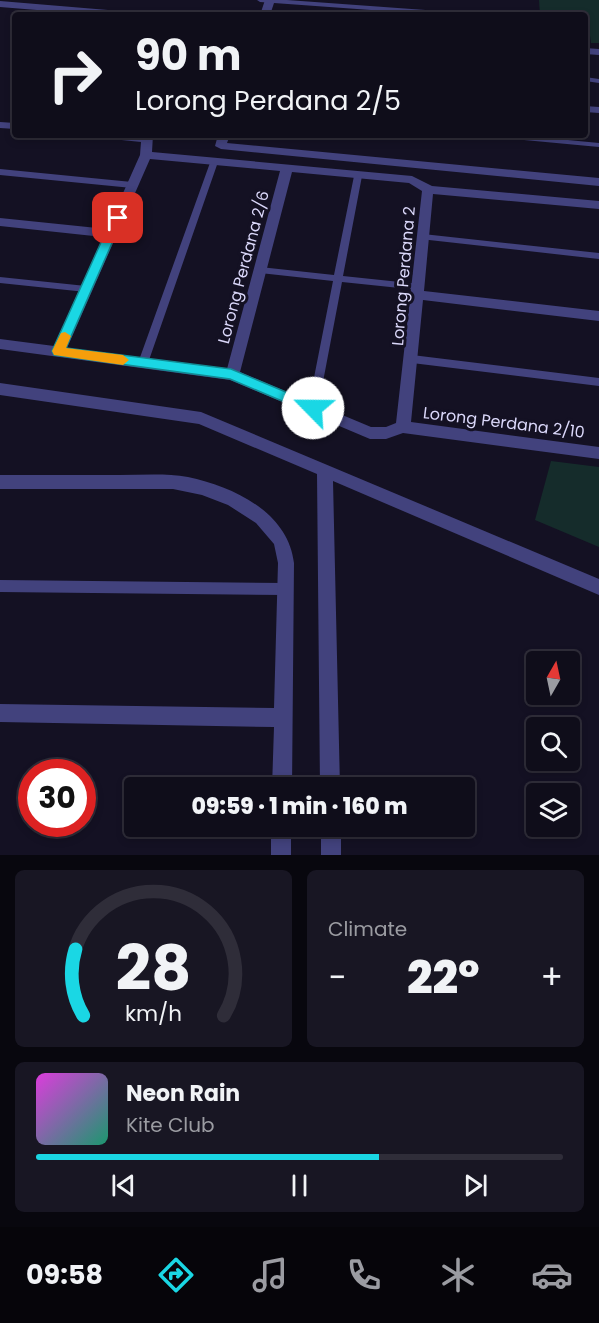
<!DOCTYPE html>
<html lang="en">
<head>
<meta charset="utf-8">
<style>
	body { margin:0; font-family:Poppins,sans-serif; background:#181623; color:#f1f3f6; height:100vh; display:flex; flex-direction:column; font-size:22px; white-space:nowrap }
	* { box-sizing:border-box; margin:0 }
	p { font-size:20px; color:#9b9ca2 }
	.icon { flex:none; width:33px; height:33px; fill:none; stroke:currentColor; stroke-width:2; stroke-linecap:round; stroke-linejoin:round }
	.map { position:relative; height:855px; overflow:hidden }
	.side { display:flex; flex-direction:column; gap:15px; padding:15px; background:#08070e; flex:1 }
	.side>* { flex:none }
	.top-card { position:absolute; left:12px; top:12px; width:576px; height:126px; border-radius:6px; box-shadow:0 3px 9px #0003,0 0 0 2px #2f2d39; background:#0f0d1a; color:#f1f3f6; overflow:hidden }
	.needle { width:39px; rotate:9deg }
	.fabs { position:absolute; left:526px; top:651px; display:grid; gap:12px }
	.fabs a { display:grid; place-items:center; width:54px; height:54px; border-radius:6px; background:#0f0d1a; box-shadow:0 3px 9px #0003,0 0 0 2px #2f2d39; font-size:30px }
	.speed { position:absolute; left:18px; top:759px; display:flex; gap:12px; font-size:30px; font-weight:700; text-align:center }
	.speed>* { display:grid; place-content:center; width:78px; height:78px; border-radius:50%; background:#0f0d1a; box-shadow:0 3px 9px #0003,0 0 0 2px #2f2d39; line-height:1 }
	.speed .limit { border:9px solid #d22; background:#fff; color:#111 }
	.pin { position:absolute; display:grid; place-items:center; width:51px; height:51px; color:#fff; margin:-26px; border-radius:12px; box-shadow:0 3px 9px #0006 }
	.me { position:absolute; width:66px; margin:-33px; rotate:293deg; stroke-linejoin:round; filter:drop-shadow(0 0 4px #0008) }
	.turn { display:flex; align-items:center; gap:21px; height:126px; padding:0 24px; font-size:27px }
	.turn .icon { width:78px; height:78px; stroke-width:2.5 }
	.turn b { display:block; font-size:42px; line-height:51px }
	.big { font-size:45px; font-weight:800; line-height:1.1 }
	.side .tile { flex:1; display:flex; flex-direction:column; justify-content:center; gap:9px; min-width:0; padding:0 21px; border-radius:9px; background:#181623 }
	.side .dial { align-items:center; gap:0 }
	.dial svg { height:156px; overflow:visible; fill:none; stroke:#2f2d39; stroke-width:7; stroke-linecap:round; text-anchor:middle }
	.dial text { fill:#f1f3f6; stroke:none }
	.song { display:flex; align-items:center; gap:18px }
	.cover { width:72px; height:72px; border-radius:9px; background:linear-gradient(135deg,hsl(300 70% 55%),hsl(160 70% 35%)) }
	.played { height:6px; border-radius:3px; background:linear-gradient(90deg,#1ad7e4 65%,#2f2d39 65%) }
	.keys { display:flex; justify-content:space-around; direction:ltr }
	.heat { display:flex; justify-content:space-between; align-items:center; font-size:33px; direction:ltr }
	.side .tiles { flex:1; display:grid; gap:15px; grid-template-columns:1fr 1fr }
	.tile:last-child { grid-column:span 2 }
	.trip { position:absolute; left:124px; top:777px; width:351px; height:60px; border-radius:6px; background:#0f0d1a; box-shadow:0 3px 9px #0003,0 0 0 2px #2f2d39; font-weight:800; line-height:60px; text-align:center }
	.dock { display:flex; height:96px; justify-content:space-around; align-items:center; background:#06050a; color:#9b9ca2 }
	.dock .icon { width:42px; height:42px }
	.dock .on { color:#1ad7e4 }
	.dock b { font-size:27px; color:#f1f3f6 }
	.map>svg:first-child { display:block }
	.green { fill:#152c2b }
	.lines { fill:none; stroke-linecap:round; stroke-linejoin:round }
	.service { fill:#42427d; fill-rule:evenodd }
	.minor { fill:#42427d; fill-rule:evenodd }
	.route { fill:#1ad7e4; stroke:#118c94; stroke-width:1.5 }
	.slow { fill:#f59e0b }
	.labels { text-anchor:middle; stroke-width:6; stroke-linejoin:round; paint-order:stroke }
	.street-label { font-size:16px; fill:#dbd8fa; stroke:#141123 }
</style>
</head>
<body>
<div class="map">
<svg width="599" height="855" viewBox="0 0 599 855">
	<rect width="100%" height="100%" fill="#141123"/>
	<path class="green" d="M539 0H599V43H591L590 36 585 35V15H540Z
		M551 461 599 467V547L535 520Z"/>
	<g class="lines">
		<path class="service" d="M257 0H287L467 13 470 15H440L260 2Z
			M585 77 599 79V83L585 81Z
			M487 135H516L599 143V147L491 137Z
			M211 160H217L218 162 148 363 143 367 140 366 138 363Z
			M0 169 132 182 136 185 132 188 0 175Z
			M358 173 362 176 343 276 419 284 424 287 419 290 342 282 318 408 317 411H309L308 408 333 281 260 273 256 270 260 267 334 275 354 176Z
			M423 234 599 253V259L420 239 419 237Z
			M0 277 86 286 91 289 86 292 0 283Z
			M412 355 599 378V386L412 363 407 359Z
			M0 580 285 583 289 585 291 589 289 593 285 595 0 592Z"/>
		<path class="minor" d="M265 0H275L270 15H260Z
			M0 1 132 12 137 15H98L0 7Z
			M585 48 599 49V55L585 54Z
			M585 106 599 107V113L585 112Z
			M0 122 15 123V129L0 128Z
			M96 135H153L152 152 412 176 432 186 599 201V209L433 194 424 291 599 311V321L423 300 411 422 599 447V459L403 433 386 439H370L230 380 0 349V339L54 346 103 237 0 226V218L107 229 140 155 141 142 102 138ZM150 159 280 171 227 369 67 348ZM292 172 409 183 422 191 396 423 386 427H371L240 372Z
			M218 135H230L227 143 599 178V186L221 149 215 146Z
			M0 383 201 412 599 579V595L333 481 340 788H320L317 474 199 424 0 395Z
			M0 475C40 475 79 475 119 475 142 475 166 473 188 477 234 487 288 512 294 563L292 788H272L274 727 0 722V704L274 708 278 563 274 544 256 523 228 505 202 495 173 489H0Z
			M271 826H291V855H271Z
			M321 826H341V855H321Z"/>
	</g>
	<path class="route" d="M118 214 123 218 66 348 231 369 317 405V412H308L230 379 54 355 52 351 112 218Z"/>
	<path class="slow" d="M65 332 71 336 66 348 123 355 129 360 123 365 54 355 52 351 61 333Z"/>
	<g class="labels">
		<g class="street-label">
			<text transform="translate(243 267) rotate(-75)" y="6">Lorong Perdana 2/6</text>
			<text transform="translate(403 276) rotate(-85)" y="6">Lorong Perdana 2</text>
			<text transform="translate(504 422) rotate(7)" y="6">Lorong Perdana 2/10</text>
		</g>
	</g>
</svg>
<div class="fabs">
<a><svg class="needle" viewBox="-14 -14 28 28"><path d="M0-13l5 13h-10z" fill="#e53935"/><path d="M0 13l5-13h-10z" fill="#9b9ca2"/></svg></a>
<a><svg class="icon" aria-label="search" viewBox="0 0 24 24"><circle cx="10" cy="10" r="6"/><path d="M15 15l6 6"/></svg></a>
<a><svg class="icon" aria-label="layers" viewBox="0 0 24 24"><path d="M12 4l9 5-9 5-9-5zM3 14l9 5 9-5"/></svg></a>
</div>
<div class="speed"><div class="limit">30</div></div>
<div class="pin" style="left:118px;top:218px;background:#d93025"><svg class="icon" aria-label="arrive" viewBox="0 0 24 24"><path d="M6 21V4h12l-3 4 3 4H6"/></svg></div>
<svg class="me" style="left:313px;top:408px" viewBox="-20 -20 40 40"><circle r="19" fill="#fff"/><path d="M0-13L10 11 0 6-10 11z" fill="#1ad7e4"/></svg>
<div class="trip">09:59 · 1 min · 160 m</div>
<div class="top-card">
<div class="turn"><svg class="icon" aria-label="right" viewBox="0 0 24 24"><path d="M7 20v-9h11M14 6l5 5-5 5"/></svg><div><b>90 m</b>Lorong Perdana 2/5</div></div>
</div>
</div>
<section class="side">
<div class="tiles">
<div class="tile dial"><svg viewBox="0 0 100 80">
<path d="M14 69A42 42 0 1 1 86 69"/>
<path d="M14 69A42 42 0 0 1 10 35" stroke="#1ad7e4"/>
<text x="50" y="56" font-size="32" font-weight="700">28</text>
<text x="50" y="72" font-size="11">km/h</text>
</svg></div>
<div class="tile"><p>Climate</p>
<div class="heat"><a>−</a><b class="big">22°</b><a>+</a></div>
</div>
<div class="tile">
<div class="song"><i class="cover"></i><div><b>Neon Rain</b><p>Kite Club</p></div></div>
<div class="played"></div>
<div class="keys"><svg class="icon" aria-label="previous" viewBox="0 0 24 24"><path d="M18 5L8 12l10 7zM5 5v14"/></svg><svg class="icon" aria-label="pause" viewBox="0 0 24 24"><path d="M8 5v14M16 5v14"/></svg><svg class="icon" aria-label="next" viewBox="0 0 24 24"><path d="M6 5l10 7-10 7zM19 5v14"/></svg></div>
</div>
</div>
</section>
<nav class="dock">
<b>09:58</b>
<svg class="icon on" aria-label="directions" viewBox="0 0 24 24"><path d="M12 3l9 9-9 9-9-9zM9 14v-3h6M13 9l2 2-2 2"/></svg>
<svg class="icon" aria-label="music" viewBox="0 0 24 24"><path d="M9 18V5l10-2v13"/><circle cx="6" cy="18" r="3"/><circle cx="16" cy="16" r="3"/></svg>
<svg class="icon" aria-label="phone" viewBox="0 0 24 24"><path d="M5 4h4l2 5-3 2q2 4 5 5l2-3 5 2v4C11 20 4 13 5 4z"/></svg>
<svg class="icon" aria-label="climate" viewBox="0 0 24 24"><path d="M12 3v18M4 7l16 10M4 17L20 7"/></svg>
<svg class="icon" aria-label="car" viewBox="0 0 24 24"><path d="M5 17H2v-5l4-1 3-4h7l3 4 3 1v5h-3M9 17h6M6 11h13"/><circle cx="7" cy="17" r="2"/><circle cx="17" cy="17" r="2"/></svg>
</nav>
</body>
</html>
